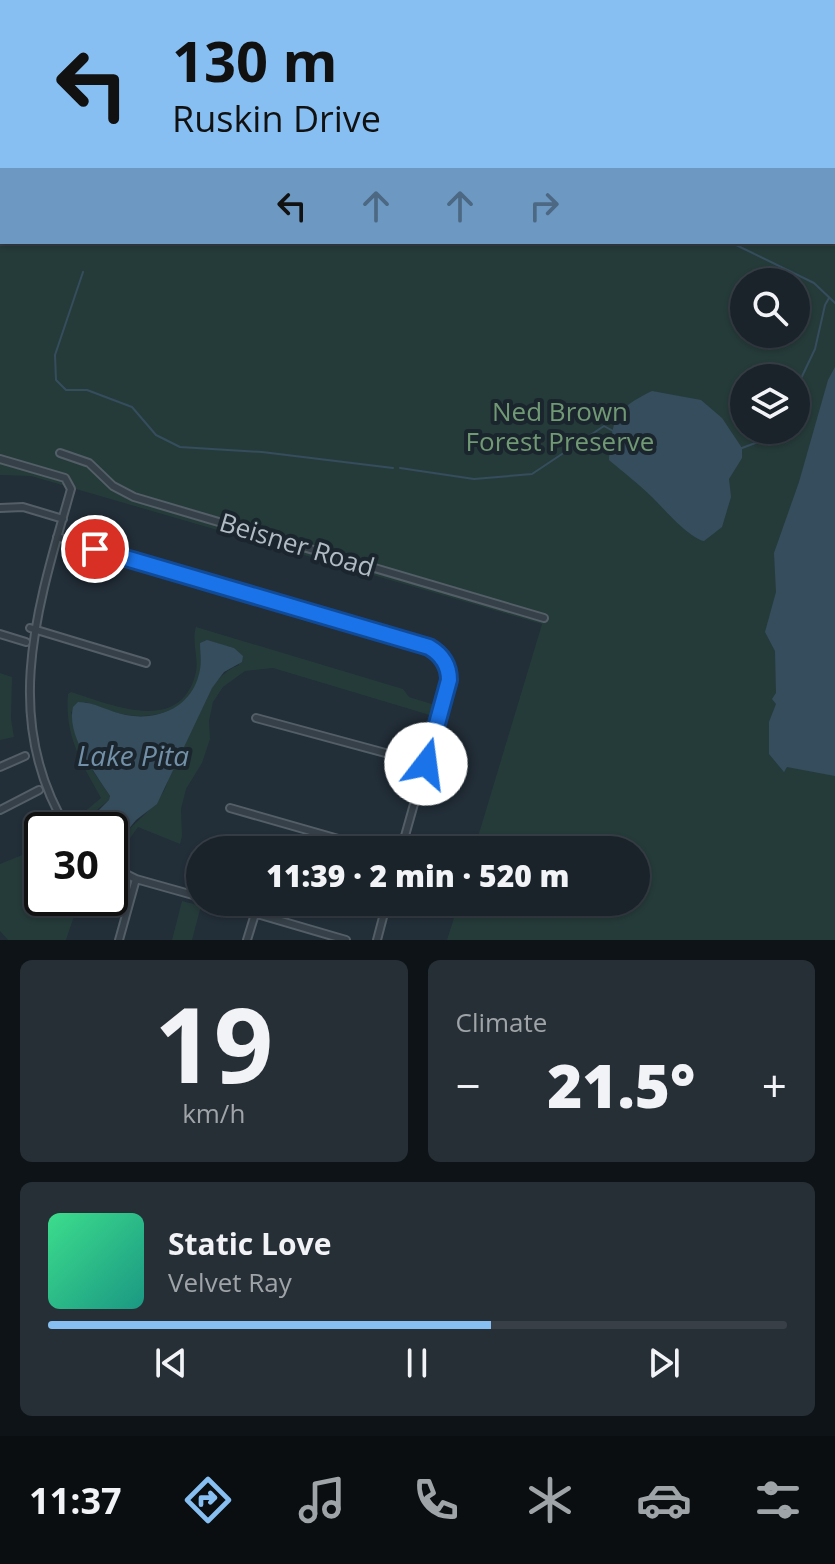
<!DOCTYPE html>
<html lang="en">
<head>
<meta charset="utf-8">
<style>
	body { margin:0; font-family:"Open Sans",sans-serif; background:#272f36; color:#f1f3f6; height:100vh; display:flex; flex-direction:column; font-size:30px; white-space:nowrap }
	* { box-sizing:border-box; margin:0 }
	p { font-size:26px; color:#9fa4a8 }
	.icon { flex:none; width:44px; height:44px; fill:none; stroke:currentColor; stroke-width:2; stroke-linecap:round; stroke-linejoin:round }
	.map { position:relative; height:940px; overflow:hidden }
	.details { display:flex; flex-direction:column; gap:20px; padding:20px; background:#0e1317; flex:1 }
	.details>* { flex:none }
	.guide { position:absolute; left:0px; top:0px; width:836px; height:244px; box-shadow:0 2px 6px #0004,0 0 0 2px #383f47; background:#88bff2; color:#111; overflow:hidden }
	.tools { position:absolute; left:730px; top:268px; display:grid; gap:16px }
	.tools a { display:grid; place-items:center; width:80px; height:80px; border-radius:50%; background:#1a222a; box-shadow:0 2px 6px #0004,0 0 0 2px #383f47; font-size:40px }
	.speed { position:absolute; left:24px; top:812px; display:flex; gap:16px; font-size:40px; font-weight:700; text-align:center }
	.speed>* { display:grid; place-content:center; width:104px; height:104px; border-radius:50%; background:#1a222a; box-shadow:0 2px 6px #0004,0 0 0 2px #383f47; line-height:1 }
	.speed .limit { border:4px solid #111; border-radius:12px; background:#fff; color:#111 }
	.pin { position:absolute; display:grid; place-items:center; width:68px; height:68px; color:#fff; margin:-34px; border:4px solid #fff; border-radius:50%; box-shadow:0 2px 8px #0007 }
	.me { position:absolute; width:88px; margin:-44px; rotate:15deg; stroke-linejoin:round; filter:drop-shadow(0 0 6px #0008) }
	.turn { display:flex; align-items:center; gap:28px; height:168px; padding:0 40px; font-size:36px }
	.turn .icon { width:104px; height:104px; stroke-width:2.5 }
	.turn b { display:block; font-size:56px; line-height:68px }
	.lanes { display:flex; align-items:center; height:76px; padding:0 40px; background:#0003; justify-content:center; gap:40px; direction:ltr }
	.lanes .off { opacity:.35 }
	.big { font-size:60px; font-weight:800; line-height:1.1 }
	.details .widget { flex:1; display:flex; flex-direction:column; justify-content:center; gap:12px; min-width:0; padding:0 28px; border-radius:12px; background:#272f36 }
	.details .dial { align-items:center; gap:0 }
	.dial b { font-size:104px; line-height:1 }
	.song { display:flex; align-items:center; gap:24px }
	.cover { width:96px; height:96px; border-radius:12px; background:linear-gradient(135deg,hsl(150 70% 55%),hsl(170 70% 35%)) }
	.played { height:8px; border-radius:4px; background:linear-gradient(90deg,#88bff2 60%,#383f47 60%) }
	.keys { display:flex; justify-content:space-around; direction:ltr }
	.heat { display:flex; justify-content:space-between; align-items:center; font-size:44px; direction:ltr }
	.details .tiles { flex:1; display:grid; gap:20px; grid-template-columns:1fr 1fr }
	.widget:last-child { grid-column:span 2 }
	.trip { position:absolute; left:186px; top:836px; width:464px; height:80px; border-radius:40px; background:#1a222a; box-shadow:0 2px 6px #0004,0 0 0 2px #383f47; font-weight:800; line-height:80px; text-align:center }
	.dock { display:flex; height:128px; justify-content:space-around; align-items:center; background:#0a0e11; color:#9fa4a8 }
	.dock .icon { width:56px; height:56px }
	.dock .current { color:#88bff2 }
	.dock b { font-size:36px; color:#f1f3f6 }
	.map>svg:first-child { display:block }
	.green { fill:#253b39; fill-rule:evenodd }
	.water { fill:#364d5e }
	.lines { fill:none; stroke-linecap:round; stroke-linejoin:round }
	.stream { stroke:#364d5e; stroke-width:2 }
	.street-casing { stroke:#535e66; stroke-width:10 }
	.street { stroke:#364048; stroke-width:6 }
	.route-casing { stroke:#114b97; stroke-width:20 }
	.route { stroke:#1a73e8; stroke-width:14 }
	.labels { text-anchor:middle; stroke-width:8; stroke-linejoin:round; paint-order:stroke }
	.park-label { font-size:26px; fill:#709974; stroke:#1b252d }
	.street-label { font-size:26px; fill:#b0bbc4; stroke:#1b252d }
	.water-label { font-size:28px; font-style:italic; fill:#7290a7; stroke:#1b252d }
</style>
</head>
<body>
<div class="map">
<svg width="835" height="940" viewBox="0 0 835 940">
	<rect width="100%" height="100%" fill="#222e38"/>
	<path class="green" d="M0 0H835V940H447L459 902H636V850H474L542 624 31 476 0 475ZM2 2H834V242H2ZM744 282H796V334H744ZM744 378H796V430H744Z
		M196 627 403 689 409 697 435 705 433 716 273 668 245 671 223 687 213 702 209 721 210 739 202 763 186 789 181 809 182 836 180 844 138 827 115 859 110 856V841L115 842C130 827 166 800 168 779 185 746 202 678 239 665L234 648 207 641 200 644C200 652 201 661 201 669 197 706 160 720 128 715 114 714 99 706 85 702L71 712 93 771 110 796 109 800 98 809 92 826 94 830H79L71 823 101 798C82 764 64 735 68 694L71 692C110 704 178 735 195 676 200 659 191 643 196 627Z
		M0 673 12 677 11 719 14 737 0 740Z
		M42 847V898H80L66 940H8L0 931V864Z
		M182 901 201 906 192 940H172Z"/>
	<path class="water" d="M835 367V776L787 767 784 772 769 754V722L776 704 772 699 776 693 775 651 765 632 776 592 774 553 799 482 828 380Z
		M652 391 701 400 722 418 742 448V458L729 479 731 497 722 527 704 541C689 538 664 509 652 497 639 484 623 472 609 460 614 417 612 411 652 391Z
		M207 640 234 648 243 656 242 662 224 672 212 688 157 804 136 820 119 841H110V830H94L91 822 92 817 109 800 110 796C95 773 66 735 73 707L78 702C95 702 109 712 126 715 157 721 191 708 199 674 202 664 200 654 200 643Z"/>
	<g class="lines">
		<path class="stream" d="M0 154 2 156
			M730 242 814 283 835 303
			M83 272 55 355 56 380 66 390H87L132 407 156 435 180 447 262 452 393 468
			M796 389 815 349 825 305 829 298
			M742 448 758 442 770 430
			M400 468 474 479 532 474 604 426 613 431"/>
		<defs>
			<path id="street" d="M60 453 89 463 113 486 134 497 544 618
				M0 459 65 478 71 489C37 608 0 720 68 830
				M0 508 23 507 63 519
				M57 537 429 647C441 654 449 665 449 680L401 850
				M30 628 146 663
				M0 634 26 642
				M256 718 426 764
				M0 767 25 756
				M230 808 377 850
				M0 810 39 790
				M110 866 136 879 200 897
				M216 902 346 940
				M119 940 136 879
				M247 940 255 914
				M377 940 387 902"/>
		</defs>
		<use href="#street" class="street-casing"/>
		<use href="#street" class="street"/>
	</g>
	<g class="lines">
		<defs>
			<path id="route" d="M95 549 429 647C441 654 449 665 449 680L426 764"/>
		</defs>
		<use href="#route" class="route-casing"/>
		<use href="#route" class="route"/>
	</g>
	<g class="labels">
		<g class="park-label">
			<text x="560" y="421">Ned Brown<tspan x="560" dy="30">Forest Preserve</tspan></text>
		</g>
		<g class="street-label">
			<text transform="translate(297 545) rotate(17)" y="9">Beisner Road</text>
		</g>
		<g class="water-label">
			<text x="133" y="766">Lake Pita</text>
		</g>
	</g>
</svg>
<div class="tools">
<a><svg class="icon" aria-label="search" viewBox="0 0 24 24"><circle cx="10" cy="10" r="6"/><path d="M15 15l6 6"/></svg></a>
<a><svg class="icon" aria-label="layers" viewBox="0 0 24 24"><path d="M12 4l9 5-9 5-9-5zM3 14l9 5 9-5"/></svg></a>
</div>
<div class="speed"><div class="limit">30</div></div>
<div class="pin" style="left:95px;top:549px;background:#d93025"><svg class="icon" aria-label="arrive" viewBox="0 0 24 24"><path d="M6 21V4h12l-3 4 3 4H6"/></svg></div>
<svg class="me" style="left:426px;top:764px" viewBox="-20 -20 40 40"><circle r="19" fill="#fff"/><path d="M0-13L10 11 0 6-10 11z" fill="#1a73e8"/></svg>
<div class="trip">11:39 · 2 min · 520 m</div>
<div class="guide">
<div class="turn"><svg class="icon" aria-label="left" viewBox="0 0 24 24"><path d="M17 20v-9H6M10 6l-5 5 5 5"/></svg><div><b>130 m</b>Ruskin Drive</div></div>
<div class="lanes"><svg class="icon" aria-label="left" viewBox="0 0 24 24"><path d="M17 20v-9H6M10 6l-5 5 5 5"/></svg><svg class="icon off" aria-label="ahead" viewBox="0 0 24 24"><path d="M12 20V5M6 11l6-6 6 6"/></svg><svg class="icon off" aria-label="ahead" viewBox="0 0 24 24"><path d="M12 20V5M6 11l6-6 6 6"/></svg><svg class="icon off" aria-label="right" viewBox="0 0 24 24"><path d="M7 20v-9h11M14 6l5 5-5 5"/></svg></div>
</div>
</div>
<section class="details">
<div class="tiles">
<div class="widget dial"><b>19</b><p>km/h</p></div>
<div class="widget"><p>Climate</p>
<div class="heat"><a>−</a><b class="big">21.5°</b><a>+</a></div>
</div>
<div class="widget">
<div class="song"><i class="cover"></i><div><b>Static Love</b><p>Velvet Ray</p></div></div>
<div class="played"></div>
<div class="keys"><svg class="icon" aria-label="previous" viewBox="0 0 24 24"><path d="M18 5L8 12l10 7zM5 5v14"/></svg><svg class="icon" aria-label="pause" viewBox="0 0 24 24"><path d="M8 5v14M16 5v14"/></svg><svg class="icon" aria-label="next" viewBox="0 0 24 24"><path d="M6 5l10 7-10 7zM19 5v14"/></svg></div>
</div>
</div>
</section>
<nav class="dock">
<b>11:37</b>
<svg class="icon current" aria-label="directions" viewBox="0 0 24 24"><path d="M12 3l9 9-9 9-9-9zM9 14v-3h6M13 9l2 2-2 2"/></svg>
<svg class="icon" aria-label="music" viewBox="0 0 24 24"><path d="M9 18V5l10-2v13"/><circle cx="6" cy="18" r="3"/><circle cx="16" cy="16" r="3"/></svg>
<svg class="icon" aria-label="phone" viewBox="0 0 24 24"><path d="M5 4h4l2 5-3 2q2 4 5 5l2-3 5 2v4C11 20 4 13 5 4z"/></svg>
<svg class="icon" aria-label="climate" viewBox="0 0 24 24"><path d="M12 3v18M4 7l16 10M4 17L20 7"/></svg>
<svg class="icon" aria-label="car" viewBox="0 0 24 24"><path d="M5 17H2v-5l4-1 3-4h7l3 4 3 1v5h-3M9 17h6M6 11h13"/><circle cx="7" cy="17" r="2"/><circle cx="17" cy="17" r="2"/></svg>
<svg class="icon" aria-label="filters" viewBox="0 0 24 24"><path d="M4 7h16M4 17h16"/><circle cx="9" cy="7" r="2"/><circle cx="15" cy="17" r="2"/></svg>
</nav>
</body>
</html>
